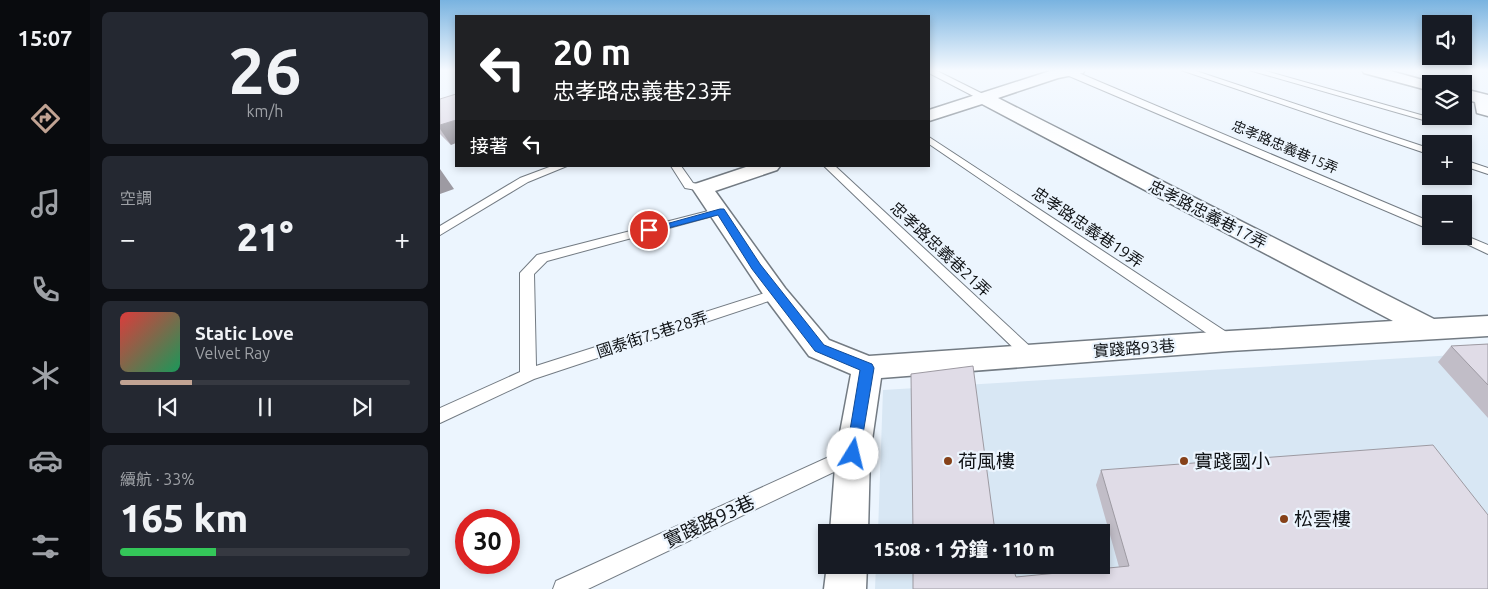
<!DOCTYPE html>
<html lang="zh-TW">
<head>
<meta charset="utf-8">
<style>
	body { margin:0; font-family:Ubuntu,"Noto Sans TC",sans-serif; background:#242831; color:#f1f3f6; height:100vh; display:flex; flex-direction:column; font-size:19px; white-space:nowrap }
	* { box-sizing:border-box; margin:0 }
	p { font-size:16px; color:#9ea1a6 }
	.icon { flex:none; width:28px; height:28px; fill:none; stroke:currentColor; stroke-width:2; stroke-linecap:round; stroke-linejoin:round }
	.map { position:relative; flex:1; overflow:hidden }
	.side { display:flex; flex-direction:column; gap:12px; padding:12px; background:#0d0f14; width:350px }
	.side>* { flex:none }
	.top-card { position:absolute; left:15px; top:15px; width:475px; height:152px; border-radius:0px; box-shadow:0 2px 8px #0003; background:#202124; color:#fff; overflow:hidden }
	.fabs { position:absolute; left:982px; top:15px; display:grid; gap:10px }
	.fabs a { display:grid; place-items:center; width:50px; height:50px; border-radius:0px; background:#171b24; box-shadow:0 2px 8px #0003; font-size:25px }
	.speed { position:absolute; left:15px; top:509px; display:flex; gap:10px; font-size:25px; font-weight:700; text-align:center }
	.speed>* { display:grid; place-content:center; width:65px; height:65px; border-radius:50%; background:#171b24; box-shadow:0 2px 8px #0003; line-height:1 }
	.speed .limit { border:8px solid #d22; background:#fff; color:#111 }
	.pin { position:absolute; display:grid; place-items:center; width:42px; height:42px; color:#fff; margin:-21px; border:2px solid #fff; border-radius:50%; box-shadow:0 1px 5px #0007 }
	.me { position:absolute; width:55px; margin:-28px; rotate:9deg; stroke-linejoin:round; filter:drop-shadow(0 0 4px #0008) }
	.turn { display:flex; align-items:center; gap:18px; height:105px; padding:0 15px; font-size:22px }
	.turn .icon { width:65px; height:65px; stroke-width:2.5 }
	.turn b { display:block; font-size:35px; line-height:42px }
	.then { display:flex; align-items:center; height:48px; padding:0 15px; background:#0003; gap:10px; font-size:19px }
	.big { font-size:38px; font-weight:800; line-height:1.1 }
	.side .card { flex:1; display:flex; flex-direction:column; justify-content:center; gap:8px; min-width:0; padding:0 18px; border-radius:8px; background:#242831 }
	.side .dial { align-items:center; gap:0 }
	.dial b { font-size:65px; line-height:1 }
	.song { display:flex; align-items:center; gap:15px }
	.cover { width:60px; height:60px; border-radius:8px; background:linear-gradient(135deg,hsl(0 70% 55%),hsl(150 70% 35%)) }
	.played { height:5px; border-radius:2px; background:linear-gradient(90deg,#c1a393 25%,#363941 25%) }
	.keys { display:flex; justify-content:space-around; direction:ltr }
	.heat { display:flex; justify-content:space-between; align-items:center; font-size:28px; direction:ltr }
	.charge { height:8px; border-radius:4px; background:linear-gradient(90deg,#34c759 33%,#363941 0) }
	.trip { position:absolute; left:378px; top:524px; width:292px; height:50px; border-radius:0px; background:#171b24; box-shadow:0 2px 8px #0003; font-weight:800; line-height:50px; text-align:center }
	main { display:flex; flex:1; min-height:0 }
	.menu { display:flex; flex-direction:column; width:90px; justify-content:space-around; align-items:center; background:#090b0e; color:#9ea1a6 }
	.menu .icon { width:35px; height:35px }
	.menu .active { color:#c1a393 }
	.menu b { font-size:22px; color:#f1f3f6 }
	.map>svg:first-child { display:block }
	.built { fill:#d8e7f4 }
	.lines { fill:none; stroke-linecap:round; stroke-linejoin:round }
	.service-casing { stroke:#737b83; stroke-width:2 }
	.minor-casing { stroke:#737b83; stroke-width:3 }
	.service { fill:#fff; fill-rule:evenodd }
	.minor { fill:#fff; fill-rule:evenodd }
	.wall { fill:#c1bdc7 }
	.shaded-wall { fill:#9d9aa2 }
	.building { fill:#e0dce7; stroke:#9d9aa2 }
	.route { fill:#1a73e8; stroke:#114b97 }
	.poi-dot { fill:#864119; stroke:#ecf5fe; stroke-width:2 }
	.labels { text-anchor:middle; stroke-width:4.5; stroke-linejoin:round; paint-order:stroke }
	.far-street-label { font-size:14px; fill:#101316; stroke:#ecf5fe }
	.street-label { font-size:16px; fill:#101316; stroke:#ecf5fe }
	.near-poi-label { font-size:19px; fill:#101316; stroke:#ecf5fe; text-anchor:start }
	.near-street-label { font-size:19px; fill:#101316; stroke:#ecf5fe }
</style>
</head>
<body>
<main>
<nav class="menu">
<b>15:07</b>
<svg class="icon active" aria-label="directions" viewBox="0 0 24 24"><path d="M12 3l9 9-9 9-9-9zM9 14v-3h6M13 9l2 2-2 2"/></svg>
<svg class="icon" aria-label="music" viewBox="0 0 24 24"><path d="M9 18V5l10-2v13"/><circle cx="6" cy="18" r="3"/><circle cx="16" cy="16" r="3"/></svg>
<svg class="icon" aria-label="phone" viewBox="0 0 24 24"><path d="M5 4h4l2 5-3 2q2 4 5 5l2-3 5 2v4C11 20 4 13 5 4z"/></svg>
<svg class="icon" aria-label="climate" viewBox="0 0 24 24"><path d="M12 3v18M4 7l16 10M4 17L20 7"/></svg>
<svg class="icon" aria-label="car" viewBox="0 0 24 24"><path d="M5 17H2v-5l4-1 3-4h7l3 4 3 1v5h-3M9 17h6M6 11h13"/><circle cx="7" cy="17" r="2"/><circle cx="17" cy="17" r="2"/></svg>
<svg class="icon" aria-label="filters" viewBox="0 0 24 24"><path d="M4 7h16M4 17h16"/><circle cx="9" cy="7" r="2"/><circle cx="15" cy="17" r="2"/></svg>
</nav>
<section class="side">
<div class="card dial"><b>26</b><p>km/h</p></div>
<div class="card"><p>空調</p>
<div class="heat"><a>−</a><b class="big">21°</b><a>+</a></div>
</div>
<div class="card">
<div class="song"><i class="cover"></i><div><b>Static Love</b><p>Velvet Ray</p></div></div>
<div class="played"></div>
<div class="keys"><svg class="icon" aria-label="previous" viewBox="0 0 24 24"><path d="M18 5L8 12l10 7zM5 5v14"/></svg><svg class="icon" aria-label="pause" viewBox="0 0 24 24"><path d="M8 5v14M16 5v14"/></svg><svg class="icon" aria-label="next" viewBox="0 0 24 24"><path d="M6 5l10 7-10 7zM19 5v14"/></svg></div>
</div>
<div class="card"><p>續航 · 33%</p><b class="big">165 km</b><div class="charge"></div></div>
</section>
<div class="map">
<svg width="1048" height="589" viewBox="0 0 1048 589">
	<rect width="100%" height="100%" fill="#ecf5fe"/>
	<path class="built" d="M1048 353V589H435L436 565H661V532H438L443 390Z"/>
	<g class="lines">
		<defs>
			<path id="service" d="M495 70 547 96 548 98 541 100 489 73V70Z
				M615 70 634 71 991 222V230Z
				M741 70H753L991 149V155Z
				M809 70H822L995 119 987 121Z
				M489 137 794 337 796 341 794 345H784L489 144Z
				M1024 160 1048 168V174L1024 166Z
				M112 166H127L88 182 0 235V226L80 178Z
				M231 166H241L253 183 266 186 267 188 262 191 245 188Z
				M384 166H395L596 352 599 356 596 360H586Z
				M280 208 284 209V213L107 261 94 274 96 366 331 291H341L343 294 341 297 94 379 0 423V408L80 372V273L97 255Z
				M1024 235 1048 245V254L1010 236Z
				M413 446 419 448 422 454 419 460 148 589H113L116 581Z"/>
			<path id="minor" d="M645 70 643 73 618 78 558 98 994 319 1048 316V336L789 351 441 378 430 454 428 532H390L396 454 411 374 369 356 327 300 252 188 255 184 309 166H340L337 170 275 191 345 288 389 340 429 356 789 331 953 321 542 104 489 121V110L610 71Z
				M922 70H947L997 84H991V91L924 73Z
				M1024 89 1048 95V116L1037 113 1035 102 1024 99Z
				M387 565H427L426 589H384Z"/>
		</defs>
		<use href="#service" class="service-casing"/>
		<use href="#minor" class="minor-casing"/>
		<use href="#service" class="service"/>
		<use href="#minor" class="minor"/>
	</g>
	<path class="wall" d="M0 99 11 145 0 134Z
		M1048 344V418L998 362 1011 346Z
		M661 470 1048 589 576 577 679 567 656 485Z"/>
	<path class="shaded-wall" d="M16 120V143L11 145 0 129V125Z
		M0 169 14 189 0 194Z"/>
	<path class="building" d="M16 94V120L0 125V99Z
		M1048 344V385L1011 346Z
		M533 366 554 524 559 532H473L471 374Z
		M993 445 1048 515V589H473V565H572L576 577 689 566 661 470Z"/>
	<linearGradient id="sky" x2="0" y2="1"><stop stop-color="#79b3e0"/><stop offset="0.46" stop-color="#f6faff"/><stop offset="1" stop-color="#f6faff" stop-opacity="0"/></linearGradient>
	<rect width="1048" height="153" fill="url(#sky)"/>
	<path class="route" d="M280 209H284L320 264 384 345 432 364 434 368 419 458 413 460 408 458 406 454 420 370 375 351 312 269 278 215 209 233 204 230Z"/>
	<g class="poi-dot">
		<circle cx="508" cy="461" r="5"/>
		<circle cx="744" cy="461" r="5"/>
		<circle cx="844" cy="519" r="5"/>
	</g>
	<g class="labels">
		<g class="far-street-label">
			<text transform="translate(845 147) rotate(23)" y="5">忠孝路忠義巷15弄</text>
		</g>
		<g class="street-label">
			<text transform="translate(768 214) rotate(27)" y="6">忠孝路忠義巷17弄</text>
			<text transform="translate(648 227) rotate(34)" y="6">忠孝路忠義巷19弄</text>
			<text transform="translate(501 249) rotate(43)" y="6">忠孝路忠義巷21弄</text>
			<text transform="translate(212 334) rotate(-18)" y="6">國泰街75巷28弄</text>
			<text transform="translate(694 348) rotate(-4)" y="6">實踐路93巷</text>
		</g>
		<g class="near-poi-label">
			<text x="518" y="468">荷風樓</text>
			<text x="754" y="468">實踐國小</text>
			<text x="854" y="526">松雲樓</text>
		</g>
		<g class="near-street-label">
			<text transform="translate(269 521) rotate(-25)" y="7">實踐路93巷</text>
		</g>
	</g>
</svg>
<div class="fabs">
<a><svg class="icon" aria-label="sound" viewBox="0 0 24 24"><path d="M4 9h4l5-4v14l-5-4H4zM17 9q2 3 0 6"/></svg></a>
<a><svg class="icon" aria-label="layers" viewBox="0 0 24 24"><path d="M12 4l9 5-9 5-9-5zM3 14l9 5 9-5"/></svg></a>
<a>+</a>
<a>−</a>
</div>
<div class="speed"><div class="limit">30</div></div>
<div class="pin" style="left:209px;top:230px;background:#d93025"><svg class="icon" aria-label="arrive" viewBox="0 0 24 24"><path d="M6 21V4h12l-3 4 3 4H6"/></svg></div>
<svg class="me" style="left:413px;top:454px" viewBox="-20 -20 40 40"><circle r="19" fill="#fff"/><path d="M0-13L10 11 0 6-10 11z" fill="#1a73e8"/></svg>
<div class="trip">15:08 · 1 分鐘 · 110 m</div>
<div class="top-card">
<div class="turn"><svg class="icon" aria-label="left" viewBox="0 0 24 24"><path d="M17 20v-9H6M10 6l-5 5 5 5"/></svg><div><b>20 m</b>忠孝路忠義巷23弄</div></div>
<div class="then">接著<svg class="icon" aria-label="left" viewBox="0 0 24 24"><path d="M17 20v-9H6M10 6l-5 5 5 5"/></svg></div>
</div>
</div>
</main>
</body>
</html>
